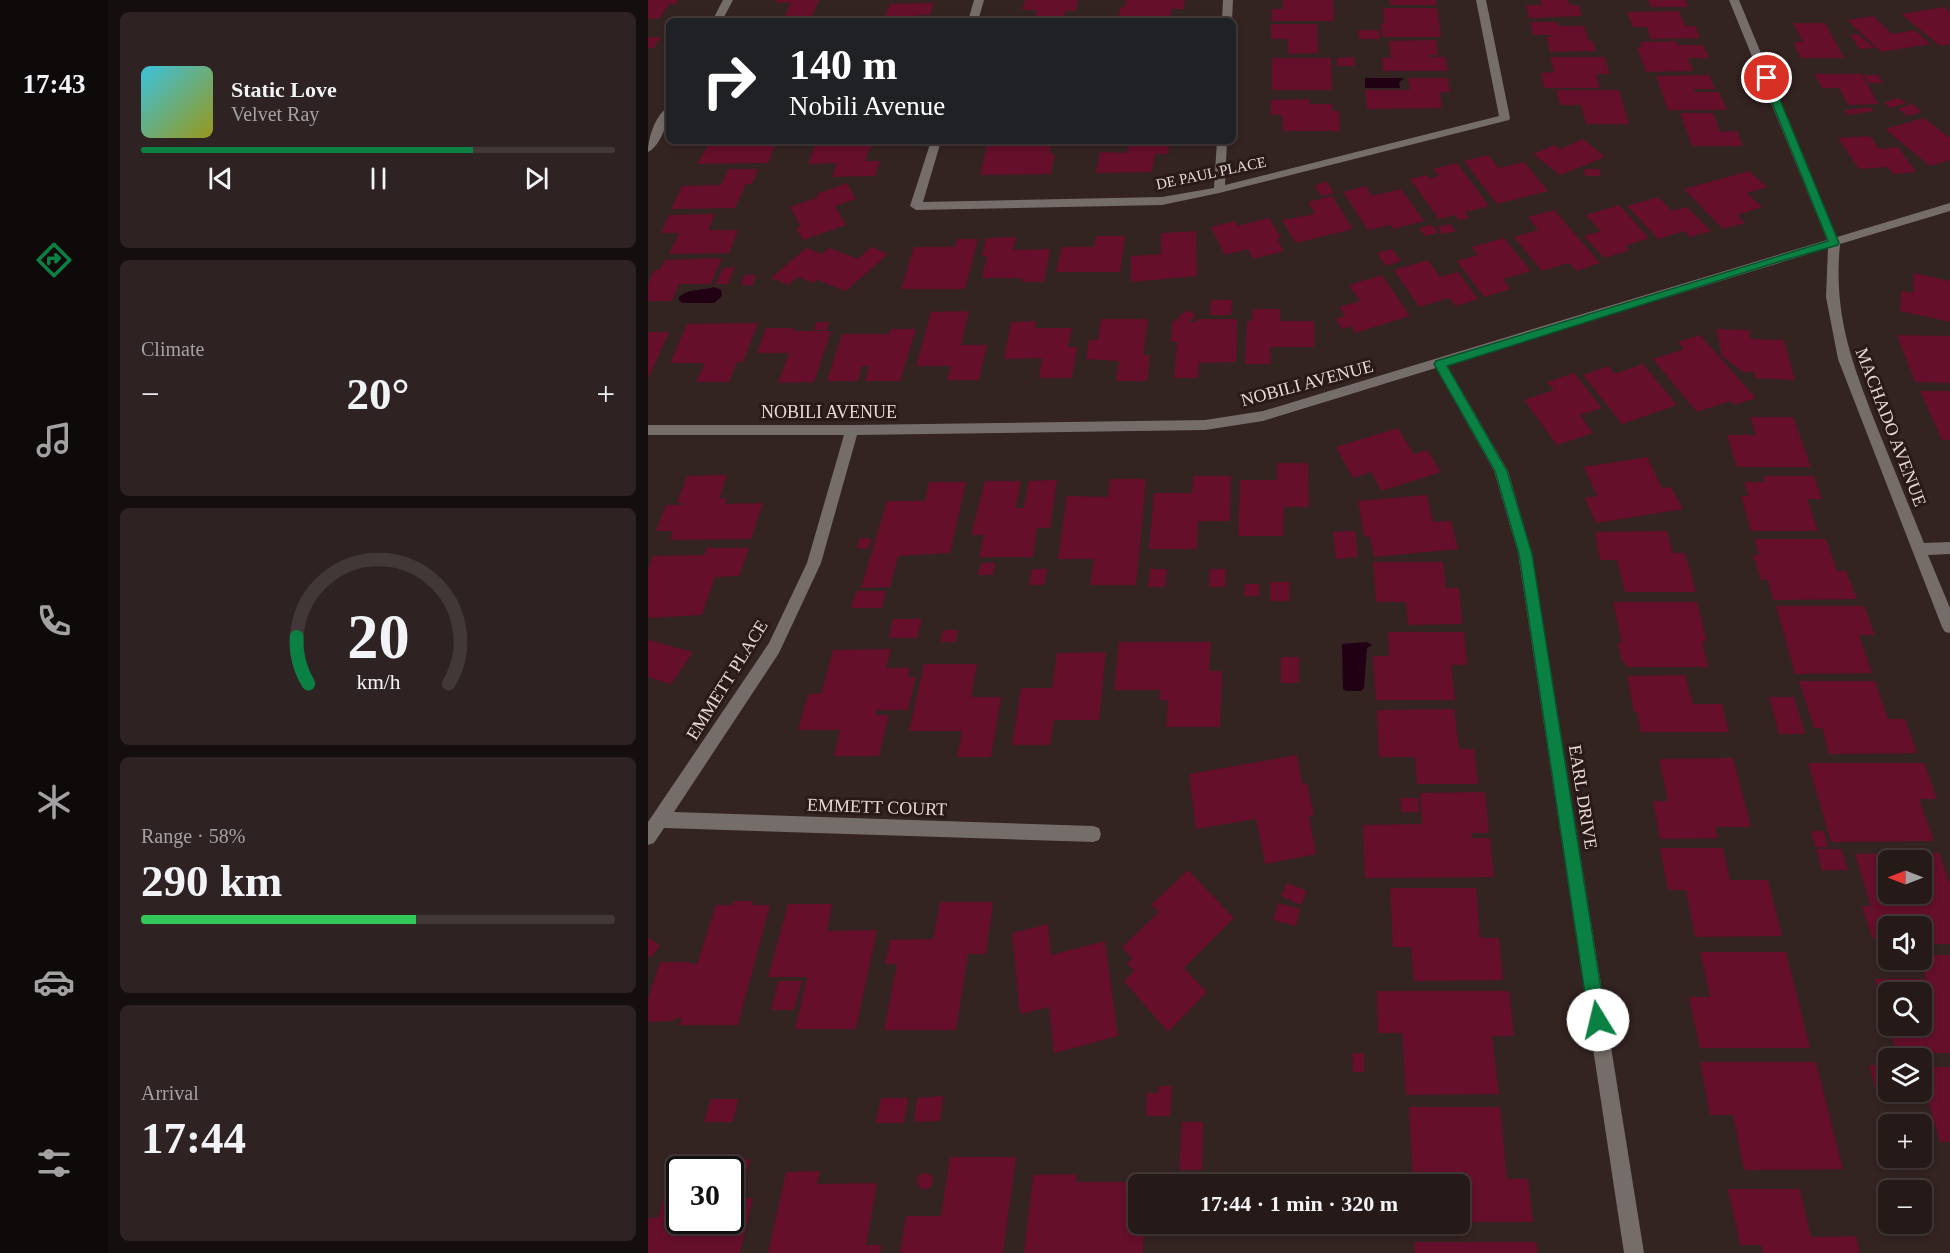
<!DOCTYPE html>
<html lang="en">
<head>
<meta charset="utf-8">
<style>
	body { margin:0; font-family:"Times New Roman",serif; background:#2e2322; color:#f1f3f6; height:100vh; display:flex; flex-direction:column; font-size:22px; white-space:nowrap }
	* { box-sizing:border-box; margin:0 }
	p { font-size:20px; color:#a4a1a2 }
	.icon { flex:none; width:33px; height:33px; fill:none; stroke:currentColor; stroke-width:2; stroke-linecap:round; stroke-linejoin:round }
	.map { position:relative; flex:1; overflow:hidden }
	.panel { display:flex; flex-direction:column; gap:12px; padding:12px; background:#150e0e; width:540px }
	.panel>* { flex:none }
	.guide { position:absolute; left:18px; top:18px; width:570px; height:126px; border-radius:9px; box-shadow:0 3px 9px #0003,0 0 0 2px #423838; background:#202124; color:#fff; overflow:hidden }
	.needle { width:39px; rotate:270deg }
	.tools { position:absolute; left:1230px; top:850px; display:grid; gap:12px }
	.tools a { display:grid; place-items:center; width:54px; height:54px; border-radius:9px; background:#261a19; box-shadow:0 3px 9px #0003,0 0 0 2px #423838; font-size:30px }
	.speed { position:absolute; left:18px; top:1156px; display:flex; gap:12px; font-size:30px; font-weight:700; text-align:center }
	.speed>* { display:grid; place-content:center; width:78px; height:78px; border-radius:50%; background:#261a19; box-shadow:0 3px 9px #0003,0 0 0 2px #423838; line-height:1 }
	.speed .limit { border:3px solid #111; border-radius:9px; background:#fff; color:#111 }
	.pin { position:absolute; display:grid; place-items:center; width:51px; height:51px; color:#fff; margin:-26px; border:3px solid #fff; border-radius:50%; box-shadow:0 2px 6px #0007 }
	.me { position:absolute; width:66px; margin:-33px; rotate:351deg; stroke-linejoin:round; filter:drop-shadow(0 0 4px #0008) }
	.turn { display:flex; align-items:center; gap:21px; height:126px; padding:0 24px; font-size:27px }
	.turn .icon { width:78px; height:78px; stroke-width:2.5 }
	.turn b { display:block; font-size:42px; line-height:51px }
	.big { font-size:45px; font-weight:600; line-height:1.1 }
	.panel .card { flex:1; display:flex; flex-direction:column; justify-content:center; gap:9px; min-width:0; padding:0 21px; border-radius:9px; background:#2e2322 }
	.panel .dial { align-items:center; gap:0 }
	.dial svg { height:156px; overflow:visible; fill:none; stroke:#423838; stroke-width:7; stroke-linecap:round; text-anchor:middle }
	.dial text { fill:#f1f3f6; stroke:none }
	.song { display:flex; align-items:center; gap:18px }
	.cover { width:72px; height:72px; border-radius:9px; background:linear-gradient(135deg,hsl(190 70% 55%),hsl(60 70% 35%)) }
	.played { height:6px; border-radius:3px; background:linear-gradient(90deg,#0b8043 70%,#423838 70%) }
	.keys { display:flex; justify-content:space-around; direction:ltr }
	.heat { display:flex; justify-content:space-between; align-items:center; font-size:33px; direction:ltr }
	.charge { height:9px; border-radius:4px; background:linear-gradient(90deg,#34c759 58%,#423838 0) }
	.trip { position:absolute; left:480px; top:1174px; width:342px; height:60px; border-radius:9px; background:#261a19; box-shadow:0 3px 9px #0003,0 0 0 2px #423838; font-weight:600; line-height:60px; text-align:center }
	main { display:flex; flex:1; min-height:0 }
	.tab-bar { display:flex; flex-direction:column; width:108px; justify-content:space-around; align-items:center; background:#0f0a0a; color:#a4a1a2 }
	.tab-bar .icon { width:42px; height:42px }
	.tab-bar .on { color:#0b8043 }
	.tab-bar b { font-size:27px; color:#f1f3f6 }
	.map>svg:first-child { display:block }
	.water { fill:#210013 }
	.building { fill:#650f2b; fill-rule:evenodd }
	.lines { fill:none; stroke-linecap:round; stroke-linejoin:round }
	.minor { fill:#756d69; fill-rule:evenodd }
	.route { fill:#0b8043; stroke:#07532c; stroke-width:1.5 }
	.labels { text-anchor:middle; stroke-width:6; stroke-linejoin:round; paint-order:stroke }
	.far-street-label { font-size:15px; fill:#e4d9d7; stroke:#291917 }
	.street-label { font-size:18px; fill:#e4d9d7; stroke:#291917 }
</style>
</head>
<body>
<main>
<nav class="tab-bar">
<b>17:43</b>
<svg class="icon on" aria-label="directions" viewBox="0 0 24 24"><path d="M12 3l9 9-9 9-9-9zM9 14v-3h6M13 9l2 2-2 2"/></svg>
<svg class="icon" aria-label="music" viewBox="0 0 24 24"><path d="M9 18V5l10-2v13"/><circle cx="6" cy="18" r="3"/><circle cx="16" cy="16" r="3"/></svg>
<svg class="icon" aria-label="phone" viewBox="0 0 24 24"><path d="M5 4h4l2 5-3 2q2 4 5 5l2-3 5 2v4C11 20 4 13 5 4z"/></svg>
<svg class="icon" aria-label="climate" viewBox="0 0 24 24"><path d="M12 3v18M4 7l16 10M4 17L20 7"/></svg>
<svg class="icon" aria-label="car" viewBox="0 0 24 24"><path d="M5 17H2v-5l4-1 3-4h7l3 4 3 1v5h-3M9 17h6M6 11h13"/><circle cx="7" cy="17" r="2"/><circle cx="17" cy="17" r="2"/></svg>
<svg class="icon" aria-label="filters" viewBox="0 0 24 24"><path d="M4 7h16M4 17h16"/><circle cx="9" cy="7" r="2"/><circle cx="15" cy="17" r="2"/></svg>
</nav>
<section class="panel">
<div class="card">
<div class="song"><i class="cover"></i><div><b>Static Love</b><p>Velvet Ray</p></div></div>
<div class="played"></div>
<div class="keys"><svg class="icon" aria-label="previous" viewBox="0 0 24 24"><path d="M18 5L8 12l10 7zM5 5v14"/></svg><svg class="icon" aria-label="pause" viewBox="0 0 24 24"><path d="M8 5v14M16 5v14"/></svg><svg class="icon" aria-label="next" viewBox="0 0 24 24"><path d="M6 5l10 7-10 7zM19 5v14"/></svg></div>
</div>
<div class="card"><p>Climate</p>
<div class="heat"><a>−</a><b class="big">20°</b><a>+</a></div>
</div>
<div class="card dial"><svg viewBox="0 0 100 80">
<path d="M14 69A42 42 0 1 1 86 69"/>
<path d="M14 69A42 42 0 0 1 8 45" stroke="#0b8043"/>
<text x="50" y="56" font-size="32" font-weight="700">20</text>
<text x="50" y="72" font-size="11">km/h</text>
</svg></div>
<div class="card"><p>Range · 58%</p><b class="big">290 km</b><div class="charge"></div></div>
<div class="card"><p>Arrival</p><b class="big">17:44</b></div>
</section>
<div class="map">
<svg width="1302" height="1253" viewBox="0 0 1302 1253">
	<rect width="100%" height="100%" fill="#332321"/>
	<path class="water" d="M717 78H752L756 79 751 82 752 88H717Z
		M66 287 73 290 74 296 66 303H34L30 299C37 288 54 291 66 287Z
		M719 642 724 645 719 648 716 688 713 691H698L695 689 694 644Z"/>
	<path class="building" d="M0 0H30L28 4H21L12 18 0 19Z
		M129 0H171L163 18H136L143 2 128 3Z
		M377 0H430L428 11H417L416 21H386L389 10H374Z
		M478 0H537L536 9H523L522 21H470L472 7H477Z
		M635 0H685L686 21H624V9H635Z
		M742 0H788L789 5H742Z
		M892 0H920L922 5H930L934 16 881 18 878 5H894Z
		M1000 0H1037L1040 7H1003Z
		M286 3 282 15H269L267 21H235L242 4Z
		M1296 7 1302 12V44L1292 46 1253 14Z
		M735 8H789L793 37H734L733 24H736Z
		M1031 11 1037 26H1047L1052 38 1003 39 999 27H985L979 12Z
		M1225 16 1244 34 1267 30 1282 44 1233 52 1199 20Z
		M882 22H909L911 26H936L941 41H945L948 51 902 52 898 37H903V35H885Z
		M1145 23H1177L1196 58H1153L1145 42H1155Z
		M623 24H669L670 53 640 54V39H623Z
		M710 30H731L732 39H711Z
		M1202 34H1209L1227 48 1211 49Z
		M0 37H13L6 48H0Z
		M788 40 790 55H780V57H797L800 71H735L734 58H743L741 41Z
		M1028 41 1030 45H1055L1061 58H1040L1045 71 998 72 989 47H994L992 42Z
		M706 57 707 66H689V58Z
		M902 57H956L962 74H948L952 88H896L893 73 906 72Z
		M624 58H683L684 90H624Z
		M1166 74H1214L1230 104 1200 105 1191 88H1174Z
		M1061 75 1067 89H1045L1046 92H1071L1079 110H1020L1008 76Z
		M1216 75H1230L1235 83H1220Z
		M760 78H800L802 92H792L794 108 719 109 717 90H762Z
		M908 90H971L981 124H938L933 105H912Z
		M1251 98 1258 103 1242 108 1236 102Z
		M662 99V104H684L685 111H691L692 131H635L634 115H623V100Z
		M1264 104 1274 112 1260 116 1250 109Z
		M1222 107 1226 111 1199 115 1196 110Z
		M1032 113H1065L1072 132 1089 131 1095 146H1044Z
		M1276 118 1302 138V160L1282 166 1237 129Z
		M1222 136 1231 149 1250 147 1268 172 1245 174 1240 167 1211 169 1190 138Z
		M935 139 957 157 912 175 885 154 907 145 912 149Z
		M63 141H129L120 163 49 164Z
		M340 141H381V145H403L402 154H407L403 174 332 175Z
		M481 141H522L520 154H507L504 172 448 173 452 152 479 153Z
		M168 143H224L217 161H232L227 176 184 177 189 163 160 164Z
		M840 155 851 168 876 162 900 191 849 204 816 161Z
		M809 163 841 206 817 212 821 218 811 220 807 215 791 219 762 179 779 175 782 179 791 176 785 169Z
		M80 169H110L104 184H98L87 208 23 209 34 186 73 185Z
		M936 169H951L953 176H937Z
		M1101 171 1119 187 1099 193 1114 207 1089 215 1097 223 1075 229 1036 189Z
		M678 181 686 193 673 196 667 186Z
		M199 183 208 199 187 206 198 225 155 240 148 228 153 227 142 207 170 197 169 194Z
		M718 186 724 196 753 189 776 221 745 229 742 225 720 230 695 192Z
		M684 196 705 229 648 243 634 220 667 214 660 202Z
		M1010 197 1024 211 1039 207 1063 231 1042 237 1036 231 1010 239 979 206Z
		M971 205 1001 238 977 246 982 250 956 258 936 236 953 231 938 215Z
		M906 210 952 263 928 271 921 263 894 271 866 237 890 230 880 217Z
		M67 214 60 230H90L81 253 21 254 31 233H13L21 215Z
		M621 218 633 238 629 239 636 251 605 259 600 249 577 255 563 227 587 221 589 226Z
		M802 224 808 231 794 234 789 227Z
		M784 225 790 233 776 236 771 228Z
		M548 231 549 276 483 282V256L513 254V233Z
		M448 236H477L472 272H408L414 247H446Z
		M368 237 365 250 402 249 396 282H374V278H334L339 256H334L338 238Z
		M856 238 883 271 855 279 863 289 836 297 809 261 830 255 824 247Z
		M309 239H330L317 289H253L266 247H307Z
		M223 247 240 254 198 291 169 280 165 283 150 277 140 285 123 278 158 248 174 254 181 248 210 259Z
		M744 249 753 261 738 266 729 253Z
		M74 258 63 284H31L24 301H0V284L6 270H11L17 260Z
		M780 260 792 277 810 272 830 299 808 306 801 298 771 307 746 270Z
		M87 267 80 284H68L75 268Z
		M1266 273 1302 281V322L1252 311 1253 291 1265 293Z
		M96 275H108L105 285H93Z
		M734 275 762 316 707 333 703 326 694 329 688 319 697 316 691 307 712 301 701 285Z
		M563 300H584L583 315H562Z
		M605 309H632V321H666V347H622L623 364H597L599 321H604Z
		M539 310 548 315 541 322H548L549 319H589L588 362 551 363 550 378H526L529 342H523L524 323Z
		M321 311 313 345H339L331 380H299L303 366H268L283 312Z
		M453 319H500L495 355H502L499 381H468L471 361 438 359 441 340H450Z
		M388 321 387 328H424L420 347H429L424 378H391L394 358 356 359 363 322Z
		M168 322H181L178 330H166Z
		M110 323 95 362H89L81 382H48L57 363H22L39 324Z
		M118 328H146L144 331H183L166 382 130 383 141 353H109Z
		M243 329H268L252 381H217L221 366H214L210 381H179L194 334H241Z
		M1068 329 1101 330 1103 339 1136 340 1147 380 1107 378 1106 372H1095L1074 356Z
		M0 332H21L0 379Z
		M1052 335 1108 398 1086 405 1082 401 1049 412 1005 359 1036 349 1030 342Z
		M1249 335 1302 336V383L1267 382Z
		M995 364 1029 405 974 424 935 375 960 366 967 374Z
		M926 373 954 408 932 415 945 433 909 445 876 400 906 390 899 382Z
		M1272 391H1302V440H1294Z
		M1102 417H1145L1163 467H1089L1079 435H1108Z
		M750 428 766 454 779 450 793 472 733 491 723 472 705 478 688 447Z
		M999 457 1014 488 1023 487 1035 509 948 523 937 498 949 496 936 467Z
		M629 463H660L661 507H636L635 536H590L592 480H629Z
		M79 475 71 499 79 498 77 504 115 503 103 539 22 540 25 531H8L18 505H35L36 503H29L39 476Z
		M545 476H583L582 521H550L549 549H501L506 493H544Z
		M1116 476H1166L1174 499H1159L1170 531H1103L1093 496H1101L1096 482H1117Z
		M462 479H498L488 585H442L446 559H410L419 496 460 497Z
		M409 480 402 528H389L385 557H331L336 535H323L337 481H373L368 508H376L381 481Z
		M281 482H318L302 553 250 556 242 587 213 588 239 501H277Z
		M779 495 785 522 803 521 810 549 726 557 722 536 716 537 710 501Z
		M707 531 710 557 688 559 685 532Z
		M1019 531 1025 553H1037L1048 592H977L969 560H952L947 532Z
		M212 538 224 539 220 549 208 548Z
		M1107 539H1178L1189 571H1198L1209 599 1125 600 1120 580H1113L1105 555H1111Z
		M59 548H101L91 576 67 577 54 615 0 618V569L5 556 56 555Z
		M725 562H795L798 588H811L814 624 760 625 758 602H728Z
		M333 563H347L345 575H330Z
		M384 569H399L396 585H381Z
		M502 569H519L517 587H500Z
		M562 569H578L577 587H561Z
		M622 582H642L641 601H622Z
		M597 584H611V596H596Z
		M208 591H238L234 608H203Z
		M965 602H1049L1059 641H1054L1060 667H978L977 662H974L970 643H974Z
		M1128 606H1216L1227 635H1211L1224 673 1147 674Z
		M245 619H274L269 638H241Z
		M295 630H310L308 642H293Z
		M740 632H816L819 665H803L807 700H728L725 656H741Z
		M0 640 45 652 23 684 0 677Z
		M471 642H563L561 671H574L572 727H518L520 700H511L512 690H466Z
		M243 649 238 668H262L260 677H268L260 710H229L228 715H241L231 756H186L192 730H150L160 694H173L185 650Z
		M458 652 451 720H406L402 745H364L373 688H404L409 653Z
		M633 657H651V683H633Z
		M276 664H329L323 697H353L343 757H309L314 731H261Z
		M1037 675 1045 704H1074L1081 732H993L989 712H986L979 676Z
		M1151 681H1227L1240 719H1257L1269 753 1181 754 1174 728H1166Z
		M1121 697H1146L1157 734H1131Z
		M806 709 811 749H826L830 784H769L767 757H731L729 710Z
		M649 755 654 784 659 783 666 815 661 816 668 854 617 864 608 819 548 829 541 774Z
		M1085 758 1103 827H1067L1070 838 1012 839 1005 801H1020L1011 759Z
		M1160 763H1276L1289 799H1271L1286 841 1183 842Z
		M837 792 841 833H823L824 838H842L846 877 717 878 715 825 774 824 772 793Z
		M752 798H770L771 812H753Z
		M1163 831H1176L1180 847H1167Z
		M1012 848H1075L1082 880H1120L1134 936 1047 937 1038 890H1020Z
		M1168 849H1193L1200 870H1174Z
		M1291 853 1302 884V944H1274V927H1240V938H1224L1214 906H1223L1207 854ZM1240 861H1274V894H1240Z
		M540 870 586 918 536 968 559 992 520 1032 476 981 486 971 479 963 484 959 474 947 511 912 503 905Z
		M639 883 659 891 653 905 633 896Z
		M742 888H828L832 938H851L855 980 766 981 763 947H745Z
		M86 901H105L104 905H122L90 1025H31L34 1018H27L26 1021 0 1022V999L12 962H43L42 964H49L68 905H85Z
		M292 902H345L338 954H320L308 1030H236L249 964H237L242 940 285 939Z
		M630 903 652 909 648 926 625 920Z
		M140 904H184L179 931 229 930 208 1029H147L159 977H120Z
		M400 924 403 955 457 941 470 1036 406 1053 401 1007 372 1014 364 933Z
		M0 937 12 946 2 958 0 956Z
		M1052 952H1138L1162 1048H1052L1041 997H1062Z
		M1274 955H1302V1053H1249L1241 1026H1274V993H1240V1024L1227 979H1278L1272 960Z
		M130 981H154L146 1010H123Z
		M729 991H861L866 1036H844L851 1094 758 1095 754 1033H730Z
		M704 1053H716V1072H705Z
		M1052 1062H1168L1195 1169 1096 1170 1085 1115H1062Z
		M1221 1065H1240V1090H1228Z
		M1274 1067H1302V1142H1292L1274 1080Z
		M511 1086H524L522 1116H498L499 1093H510Z
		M295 1096 292 1121 266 1122 269 1098Z
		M233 1098H260L256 1123H228Z
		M63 1099H90L85 1122H56Z
		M761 1107H852L859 1179H880L885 1222H812V1185H806V1181H765Z
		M534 1122H555L554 1170H531Z
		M302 1157H368L355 1253H252L258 1216H293Z
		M102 1159 91 1198H105L92 1253H0V1218H10L26 1160ZM32 1170H82V1221H32Z
		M172 1171 169 1184 229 1183 218 1245H234L232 1253H120L138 1172Z
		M269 1181a8 8 0 1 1 16 0a8 8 0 1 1-16 0Z
		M429 1174 428 1182H499V1185H490V1224H496L495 1253H376L385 1175Z
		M1080 1189H1152L1163 1237 1208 1236 1212 1253H1115L1113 1245H1092Z
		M766 1242H888L890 1253H767Z"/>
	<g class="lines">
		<path class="minor" d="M75 0H85L74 21H64Z
			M326 0H336L330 21H320Z
			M575 0H585L584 21H574Z
			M828 0H838L862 118 861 120 571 193 514 205 268 210 262 206 283 141H293L275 202 514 197 566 188 569 141H579L577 185 851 116Z
			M1081 0H1091L1189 237 1302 203V211L1192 244C1185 318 1205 365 1231 432 1246 469 1261 506 1276 543L1302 542V554L1280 555 1302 608V633L1297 632 1294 627 1190 359 1178 297 1180 248 799 365 860 471 884 553 996 1253H976L870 553 846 471 788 368 615 421 557 430 209 435 173 563 131 653 26 812 445 826 451 828 453 834 451 840 445 842 16 828 6 843 0 845V822L121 643 159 563 196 435H0V425H204L557 420 615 411 1179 240Z
			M21 107C21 120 13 146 0 152 0 138 8 113 21 107Z"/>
	</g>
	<path class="route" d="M1115 76 1123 78 1191 243 1190 245 1130 262 799 366 859 471 884 554 958 1020 956 1026 950 1028 944 1026 941 1020 871 554 847 471 786 364 788 361 1180 241 1114 78Z"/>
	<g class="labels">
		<g class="far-street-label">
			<text transform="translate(563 173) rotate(-12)" y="5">DE PAUL PLACE</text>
		</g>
		<g class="street-label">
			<text transform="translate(659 383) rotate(-15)" y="6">NOBILI AVENUE</text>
			<text x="181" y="418">NOBILI AVENUE</text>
			<text transform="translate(1243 427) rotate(69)" y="6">MACHADO AVENUE</text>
			<text transform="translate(79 680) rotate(-58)" y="6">EMMETT PLACE</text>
			<text transform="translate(935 797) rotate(81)" y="6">EARL DRIVE</text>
			<text transform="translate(229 807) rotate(2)" y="6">EMMETT COURT</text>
		</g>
	</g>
</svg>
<div class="tools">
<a><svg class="needle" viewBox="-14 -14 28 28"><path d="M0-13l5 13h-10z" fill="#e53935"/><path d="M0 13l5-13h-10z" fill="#a4a1a2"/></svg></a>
<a><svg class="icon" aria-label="sound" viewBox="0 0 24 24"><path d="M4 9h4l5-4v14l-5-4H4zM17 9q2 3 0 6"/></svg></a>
<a><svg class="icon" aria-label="search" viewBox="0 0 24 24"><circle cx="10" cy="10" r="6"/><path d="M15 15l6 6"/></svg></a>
<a><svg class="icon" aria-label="layers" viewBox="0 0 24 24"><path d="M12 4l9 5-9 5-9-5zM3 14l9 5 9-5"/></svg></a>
<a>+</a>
<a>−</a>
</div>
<div class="speed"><div class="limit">30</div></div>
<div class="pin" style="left:1119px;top:78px;background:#d93025"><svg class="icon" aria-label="arrive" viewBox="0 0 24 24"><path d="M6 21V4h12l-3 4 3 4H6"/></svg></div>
<svg class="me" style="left:950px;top:1020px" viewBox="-20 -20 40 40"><circle r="19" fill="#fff"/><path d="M0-13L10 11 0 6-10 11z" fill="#0b8043"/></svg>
<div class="trip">17:44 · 1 min · 320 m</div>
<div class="guide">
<div class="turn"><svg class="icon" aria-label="right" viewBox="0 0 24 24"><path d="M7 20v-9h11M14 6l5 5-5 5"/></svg><div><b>140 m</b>Nobili Avenue</div></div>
</div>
</div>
</main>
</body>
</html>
